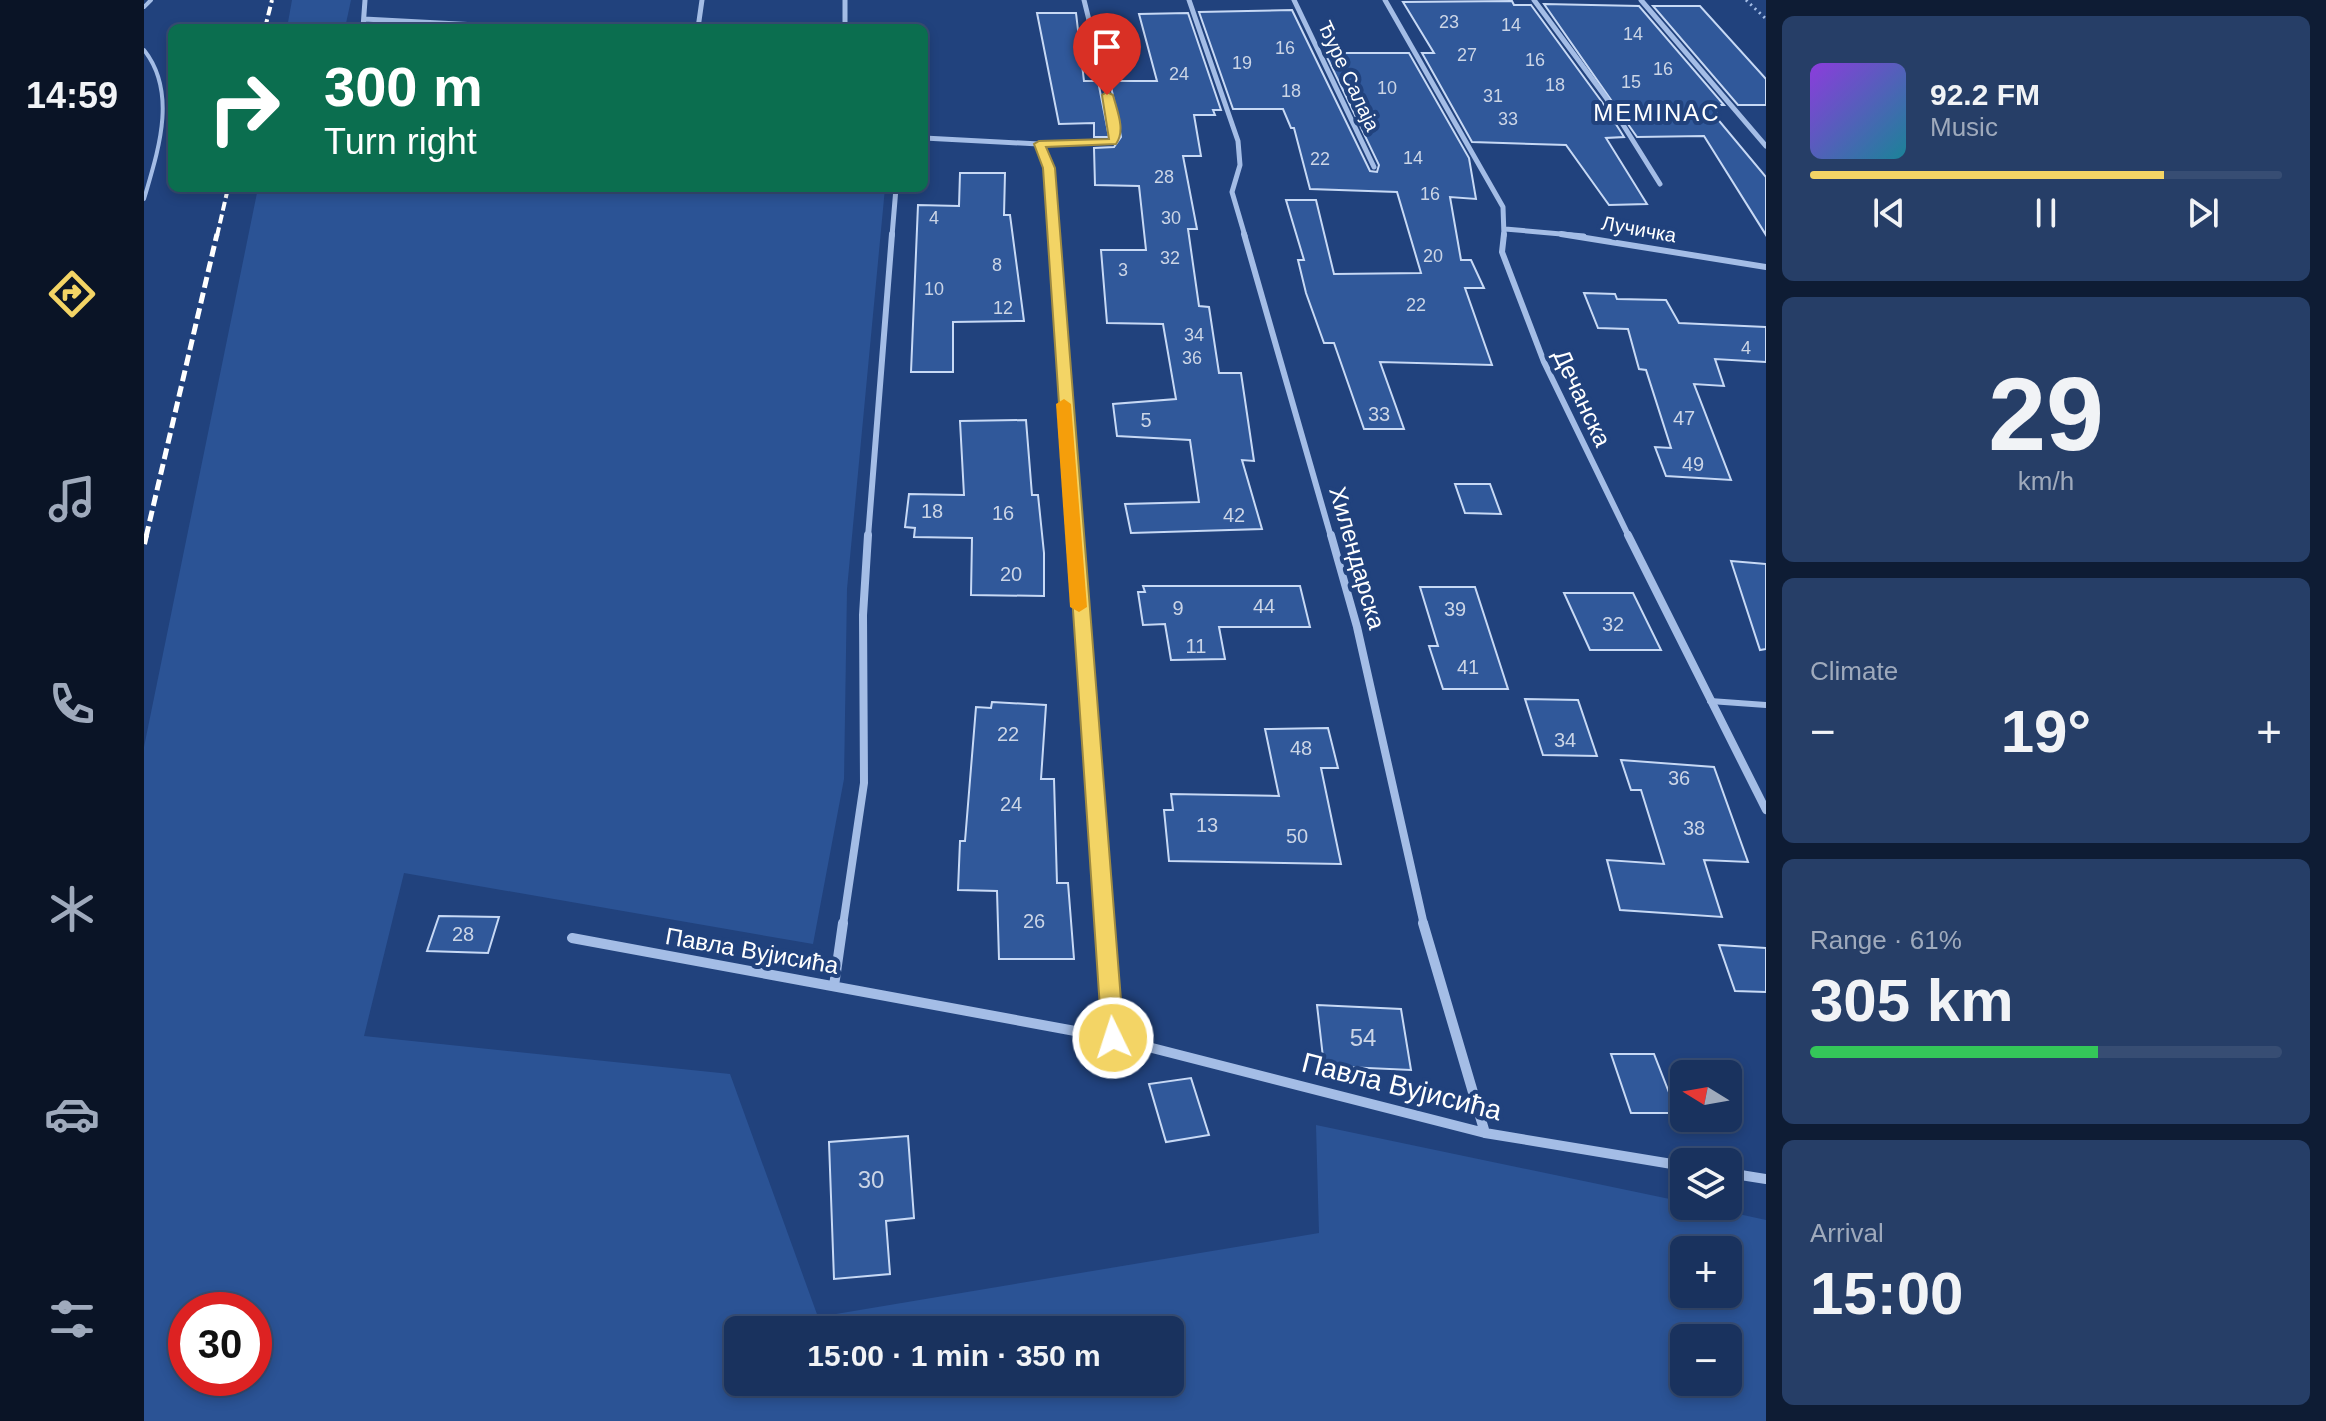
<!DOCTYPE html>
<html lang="en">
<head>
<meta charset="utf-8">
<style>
	body { margin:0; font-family:Helvetica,sans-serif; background:#263e67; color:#f1f3f6; height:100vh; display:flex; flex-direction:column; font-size:30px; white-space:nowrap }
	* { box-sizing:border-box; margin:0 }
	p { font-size:26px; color:#9faabc }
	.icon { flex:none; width:44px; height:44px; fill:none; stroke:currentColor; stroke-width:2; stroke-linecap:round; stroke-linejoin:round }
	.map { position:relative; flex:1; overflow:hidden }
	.sheet { display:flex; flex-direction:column; gap:16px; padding:16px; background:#0e1c34; width:560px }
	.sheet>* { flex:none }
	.guide { position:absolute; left:24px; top:24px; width:760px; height:168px; border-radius:12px; box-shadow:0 4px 12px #0003,0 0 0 2px #374d73; background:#0b6e4f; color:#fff; overflow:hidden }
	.needle { width:52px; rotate:281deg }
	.buttons { position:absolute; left:1526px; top:1060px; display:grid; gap:16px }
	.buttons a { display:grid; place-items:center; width:72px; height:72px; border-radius:12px; background:#19325e; box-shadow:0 4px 12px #0003,0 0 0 2px #374d73; font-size:40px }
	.speed { position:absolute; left:24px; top:1292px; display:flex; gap:16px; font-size:40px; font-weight:700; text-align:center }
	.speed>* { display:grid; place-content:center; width:104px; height:104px; border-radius:50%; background:#19325e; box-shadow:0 4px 12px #0003,0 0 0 2px #374d73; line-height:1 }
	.speed .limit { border:12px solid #d22; background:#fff; color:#111 }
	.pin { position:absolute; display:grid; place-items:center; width:68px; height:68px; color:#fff; margin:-82px -34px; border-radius:50% 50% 50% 0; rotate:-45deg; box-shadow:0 0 8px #0007 }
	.pin .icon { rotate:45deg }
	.me { position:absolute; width:88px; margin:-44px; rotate:356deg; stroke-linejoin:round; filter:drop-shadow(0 0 6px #0008) }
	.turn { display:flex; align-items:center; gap:28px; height:168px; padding:0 24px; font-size:36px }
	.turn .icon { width:104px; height:104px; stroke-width:2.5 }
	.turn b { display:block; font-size:56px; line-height:68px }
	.big { font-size:60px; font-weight:800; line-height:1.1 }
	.sheet .card { flex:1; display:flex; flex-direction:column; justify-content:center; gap:12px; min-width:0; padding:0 28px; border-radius:12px; background:#263e67 }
	.sheet .dial { align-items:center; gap:0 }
	.dial b { font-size:104px; line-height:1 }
	.song { display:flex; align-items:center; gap:24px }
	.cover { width:96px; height:96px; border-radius:12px; background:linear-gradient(135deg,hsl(270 70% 55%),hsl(190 70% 35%)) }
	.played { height:8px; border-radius:4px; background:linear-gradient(90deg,#f3d465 75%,#374d73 75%) }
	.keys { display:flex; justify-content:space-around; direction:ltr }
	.heat { display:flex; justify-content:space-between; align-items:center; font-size:44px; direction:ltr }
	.charge { height:12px; border-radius:6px; background:linear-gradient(90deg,#34c759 61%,#374d73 0) }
	.trip { position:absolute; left:580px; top:1316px; width:460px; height:80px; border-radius:12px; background:#19325e; box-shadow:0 4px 12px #0003,0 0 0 2px #374d73; font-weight:800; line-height:80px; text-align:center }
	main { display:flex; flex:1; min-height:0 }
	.tab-bar { display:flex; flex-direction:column; width:144px; justify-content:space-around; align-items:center; background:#0a1426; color:#9faabc }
	.tab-bar .icon { width:56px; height:56px }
	.tab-bar .selected { color:#f3d465 }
	.tab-bar b { font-size:36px; color:#f1f3f6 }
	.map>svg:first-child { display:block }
	.green { fill:#2b5395; fill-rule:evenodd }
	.building { fill:#30589a; stroke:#c7d9f5; stroke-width:2 }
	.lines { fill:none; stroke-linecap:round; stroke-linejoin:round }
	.path { stroke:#a4bde6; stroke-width:3; stroke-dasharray:2 4; stroke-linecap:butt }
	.lane-far1 { stroke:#a4bde6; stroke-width:4 }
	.lane { stroke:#a4bde6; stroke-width:6 }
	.street-far3 { stroke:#a4bde6; stroke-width:5 }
	.street-far2 { stroke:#a4bde6; stroke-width:6 }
	.street-far1 { stroke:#a4bde6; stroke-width:8 }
	.street { stroke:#a4bde6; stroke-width:10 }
	.rail-far2 { stroke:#fff; stroke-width:4; stroke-dasharray:9 4; stroke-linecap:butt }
	.rail-far1 { stroke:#fff; stroke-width:5; stroke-dasharray:11 5; stroke-linecap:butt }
	.rail { stroke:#fff; stroke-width:6; stroke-dasharray:14 6; stroke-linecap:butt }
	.route { fill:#f3d465; stroke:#9e8a42; stroke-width:2 }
	.slow { fill:#f59e0b }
	.labels { text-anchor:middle; stroke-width:8; stroke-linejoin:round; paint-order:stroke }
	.far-number-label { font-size:18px; fill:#cbd5e6 }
	.far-street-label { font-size:20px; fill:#fff; stroke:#21427d }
	.number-label { font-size:20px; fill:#cbd5e6 }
	.far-quarter-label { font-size:24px; letter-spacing:2px; fill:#fff; stroke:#21427d }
	.street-label { font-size:24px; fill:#fff; stroke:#21427d }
	.near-number-label { font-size:24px; fill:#cbd5e6 }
	.near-street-label { font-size:28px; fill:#fff; stroke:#21427d }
</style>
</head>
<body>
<main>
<nav class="tab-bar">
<b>14:59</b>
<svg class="icon selected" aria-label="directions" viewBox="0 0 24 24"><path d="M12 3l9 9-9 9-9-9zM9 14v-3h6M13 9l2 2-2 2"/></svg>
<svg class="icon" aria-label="music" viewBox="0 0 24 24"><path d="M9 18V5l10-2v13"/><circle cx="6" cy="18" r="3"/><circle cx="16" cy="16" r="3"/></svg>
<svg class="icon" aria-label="phone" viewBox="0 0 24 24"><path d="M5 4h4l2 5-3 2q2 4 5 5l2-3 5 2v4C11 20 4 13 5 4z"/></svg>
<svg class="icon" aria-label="climate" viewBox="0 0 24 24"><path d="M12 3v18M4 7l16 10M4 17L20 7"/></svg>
<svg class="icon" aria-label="car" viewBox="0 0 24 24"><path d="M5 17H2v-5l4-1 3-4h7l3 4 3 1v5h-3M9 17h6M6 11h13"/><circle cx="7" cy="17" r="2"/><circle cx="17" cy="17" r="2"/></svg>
<svg class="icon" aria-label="filters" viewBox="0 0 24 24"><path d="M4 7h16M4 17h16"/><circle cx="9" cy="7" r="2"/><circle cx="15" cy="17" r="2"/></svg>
</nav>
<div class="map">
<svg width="1622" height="1421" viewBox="0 0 1622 1421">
	<rect width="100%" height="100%" fill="#21427d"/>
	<path class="green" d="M148 0H207L201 28H143Z
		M114 188H741L703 589 700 779 669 944 260 873 220 1036 586 1074 674 1317 1175 1233 1172 1125 1540 1202V1206H1558L1622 1220V1421H0V747ZM1584 1250V1294H1540V1250ZM42 1310H110V1378H42ZM1026 1330V1382H594V1330ZM1584 1338V1382H1540V1338Z"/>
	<path class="building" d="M1368 1 1370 5H1387L1458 102 1480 137 1462 138 1503 204 1465 205 1422 145 1328 142 1278 53H1290L1259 2Z
		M1400 4 1495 6 1580 105H1566L1575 116H1571L1622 177V235L1560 136 1493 137Z
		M1509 6H1556L1622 79V105H1594Z
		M1148 10 1226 171 1233 172 1235 165 1181 53H1265L1325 158 1332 199 1306 197 1317 260H1327L1340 288H1321L1348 365 1236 362 1260 429H1220L1190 343H1180L1162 293 1154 260H1160L1142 200H1172L1190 274 1277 273 1253 192 1166 189 1150 128H1147L1139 109H1089L1055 12Z
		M893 13H932L940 81H954L965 137H950V123L915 124Z
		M1044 13 1077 110H1069L1071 115H1050L1057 156H1039L1053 229H1044L1055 306 1065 307 1075 373H1097L1110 461 1098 460 1118 529 987 533 981 504 1055 502 1046 440 973 436 969 404 1032 399 1019 324 963 323 957 250H1002L995 186 951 185 950 148 970 147 977 137 966 81H1013L995 14Z
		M816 173H861L860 215H866L880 321 809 322V372H767L774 205 815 206Z
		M1440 293 1471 294 1473 299 1522 300 1535 323 1622 327V362L1571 359 1580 386 1550 384 1587 480 1522 476 1511 447 1527 448 1502 370 1495 369 1484 329 1454 328Z
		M882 420 888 495H894L900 553V596L827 595 828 538 770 537 771 528 761 527 765 494 820 495 816 421Z
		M1311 484H1346L1357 514 1321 513Z
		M1587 561 1622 564V649L1616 650Z
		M999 586H1156L1166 627H1075L1081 659 1027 660 1021 624 999 625 994 592H1001Z
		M1276 587H1331L1364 689H1299L1285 646H1294Z
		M1420 593H1489L1517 650H1446Z
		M1381 699 1434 700 1453 756 1399 755Z
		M848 702 902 705 897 779H910L913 883H924L930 959H855L853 891 814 890 816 841H821L832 707 847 708Z
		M1184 728 1194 768H1177L1197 864 1025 861 1020 810H1029L1027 794 1135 796 1121 729Z
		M1477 760 1570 767 1604 862 1560 860 1578 917 1476 910 1463 860 1520 864 1497 790H1487Z
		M295 916 355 917 344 953 283 951Z
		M1575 945 1622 948V992L1591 991Z
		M1173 1005 1257 1009 1267 1070 1180 1066Z
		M1467 1054H1510L1533 1113H1487Z
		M1047 1078 1065 1135 1022 1142 1005 1084Z
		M764 1136 770 1218 742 1221 746 1274 690 1279 685 1142Z"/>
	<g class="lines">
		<path class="path" d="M1602 0 1622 19"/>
		<path class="lane-far1" d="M0 7 7 0
			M0 50C34 93 14 151 0 199"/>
		<path class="lane" d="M1566 701 1622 705"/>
		<path class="street-far3" d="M701 0V28
			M1045 0 1094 141 1096 165 1088 192 1101 236
			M1150 0 1230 167
			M1241 0 1359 207 1360 236
			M1390 0 1463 99 1516 184
			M1497 0 1622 146
			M220 19 388 28
			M219 28 221 0
			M554 28 558 0
			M780 138 895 144 968 142 972 136 971 125 940 0
			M895 144 905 168 910 236
			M1361 229 1440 236
			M748 236 752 188"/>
		<path class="street-far2" d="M910 234 932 537
			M1100 234 1187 537
			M1360 234 1358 252 1400 362 1485 537
			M1417 234 1622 267
			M724 537 748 234"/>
		<path class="street-far1" d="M932 535 961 925
			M1187 535 1213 627 1280 925
			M1484 535 1622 810
			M699 925 720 783 719 615 724 535"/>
		<path class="street" d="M961 923 969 1038
			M1279 923 1341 1133
			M428 938 969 1038 1341 1133 1540 1166
			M690 986 699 923
			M1584 1173 1622 1179"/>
		<path class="rail-far2" d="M121 28 128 0
			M73 236 84 188"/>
		<path class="rail-far1" d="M2 537 73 234"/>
		<path class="rail" d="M0 544 2 535"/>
	</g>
	<path class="route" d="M963 92 969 95C973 111 982 130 972 144L902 147 911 168 980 1038 976 1044H961L958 1038 899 168 890 144 895 141 965 139 958 95Z"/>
	<path class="slow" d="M920 399 927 404 943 607 935 612 926 607 912 404Z"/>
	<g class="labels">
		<g class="far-number-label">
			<text x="1305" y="28">23</text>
			<text x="1367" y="31">14</text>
			<text x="1489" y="40">14</text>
			<text x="1141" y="54">16</text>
			<text x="1323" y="61">27</text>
			<text x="1391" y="66">16</text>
			<text x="1098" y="69">19</text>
			<text x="1519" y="75">16</text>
			<text x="1035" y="80">24</text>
			<text x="1487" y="88">15</text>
			<text x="1411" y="91">18</text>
			<text x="1243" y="94">10</text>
			<text x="1147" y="97">18</text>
			<text x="1349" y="102">31</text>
			<text x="1364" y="125">33</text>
			<text x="1269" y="164">14</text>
			<text x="1176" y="165">22</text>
			<text x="1020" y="183">28</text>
			<text x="1286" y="200">16</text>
			<text x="790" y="224">4</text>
			<text x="1027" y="224">30</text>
			<text x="1289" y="262">20</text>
			<text x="1026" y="264">32</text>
			<text x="853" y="271">8</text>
			<text x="979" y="276">3</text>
			<text x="790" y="295">10</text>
			<text x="1272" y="311">22</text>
			<text x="859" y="314">12</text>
			<text x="1050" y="341">34</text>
			<text x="1602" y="354">4</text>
			<text x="1048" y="364">36</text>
		</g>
		<g class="far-street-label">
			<text transform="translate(1205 76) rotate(65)" y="7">Ђуре Салаја</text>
			<text transform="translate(1495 229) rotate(10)" y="7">Лучичка</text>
		</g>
		<g class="number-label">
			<text x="1235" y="421">33</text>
			<text x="1540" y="425">47</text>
			<text x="1002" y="427">5</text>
			<text x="1549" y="471">49</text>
			<text x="788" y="518">18</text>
			<text x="859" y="520">16</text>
			<text x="1090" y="522">42</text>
			<text x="867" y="581">20</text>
			<text x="1120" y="613">44</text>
			<text x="1034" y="615">9</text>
			<text x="1311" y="616">39</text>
			<text x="1469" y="631">32</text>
			<text x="1052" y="653">11</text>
			<text x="1324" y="674">41</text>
			<text x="864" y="741">22</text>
			<text x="1421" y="747">34</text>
			<text x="1157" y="755">48</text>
			<text x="1535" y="785">36</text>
			<text x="867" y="811">24</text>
			<text x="1063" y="832">13</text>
			<text x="1550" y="835">38</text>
			<text x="1153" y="843">50</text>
			<text x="890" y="928">26</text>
			<text x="319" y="941">28</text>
		</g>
		<g class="far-quarter-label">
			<text x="1513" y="121">MEMINAC</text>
		</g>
		<g class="street-label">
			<text transform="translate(1438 398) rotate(65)" y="8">Дечанска</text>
			<text transform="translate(1213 558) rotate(74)" y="8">Хилендарска</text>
			<text transform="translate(608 951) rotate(10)" y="8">Павла Вујисића</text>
		</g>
		<g class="near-number-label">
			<text x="1219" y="1046">54</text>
			<text x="727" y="1188">30</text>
		</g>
		<g class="near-street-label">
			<text transform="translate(1258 1086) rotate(14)" y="10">Павла Вујисића</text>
		</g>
	</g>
</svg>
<div class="buttons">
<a><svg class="needle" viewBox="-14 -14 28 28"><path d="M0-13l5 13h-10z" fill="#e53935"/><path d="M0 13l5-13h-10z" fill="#9faabc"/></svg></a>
<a><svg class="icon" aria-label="layers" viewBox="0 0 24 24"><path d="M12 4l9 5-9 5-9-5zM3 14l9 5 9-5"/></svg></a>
<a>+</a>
<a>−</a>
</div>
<div class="speed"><div class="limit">30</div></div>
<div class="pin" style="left:963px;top:95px;background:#d93025"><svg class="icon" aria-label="arrive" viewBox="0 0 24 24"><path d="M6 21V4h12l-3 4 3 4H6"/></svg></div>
<svg class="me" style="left:969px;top:1038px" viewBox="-20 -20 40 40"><circle r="17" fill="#f3d465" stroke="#fff" stroke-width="3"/><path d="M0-11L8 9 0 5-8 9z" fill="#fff"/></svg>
<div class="trip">15:00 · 1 min · 350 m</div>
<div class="guide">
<div class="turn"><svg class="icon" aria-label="right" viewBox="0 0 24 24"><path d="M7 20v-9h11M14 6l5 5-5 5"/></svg><div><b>300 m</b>Turn right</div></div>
</div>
</div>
<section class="sheet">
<div class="card">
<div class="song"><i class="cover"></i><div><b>92.2 FM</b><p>Music</p></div></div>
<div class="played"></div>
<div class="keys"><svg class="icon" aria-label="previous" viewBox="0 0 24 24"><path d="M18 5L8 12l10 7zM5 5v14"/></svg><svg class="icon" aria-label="pause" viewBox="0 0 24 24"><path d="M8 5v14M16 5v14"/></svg><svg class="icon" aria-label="next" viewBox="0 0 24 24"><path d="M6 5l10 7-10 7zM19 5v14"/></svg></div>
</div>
<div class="card dial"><b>29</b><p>km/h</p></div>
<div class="card"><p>Climate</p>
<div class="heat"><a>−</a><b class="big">19°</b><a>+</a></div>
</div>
<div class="card"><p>Range · 61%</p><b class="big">305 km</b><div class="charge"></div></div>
<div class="card"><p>Arrival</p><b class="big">15:00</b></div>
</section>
</main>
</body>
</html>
